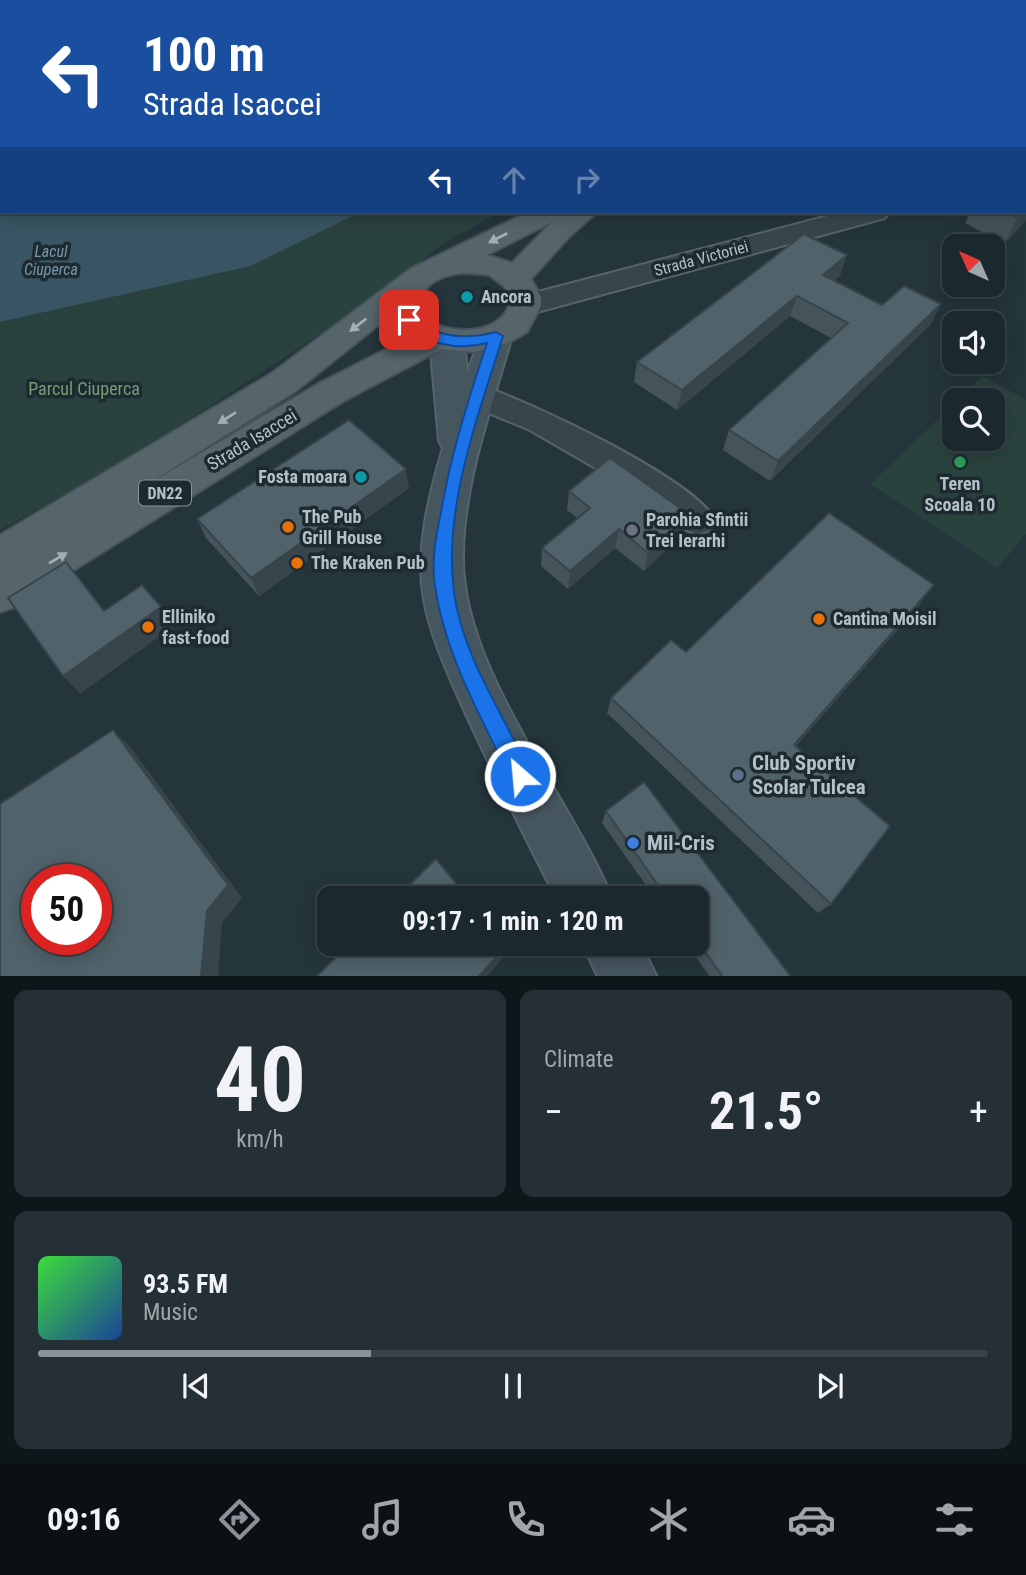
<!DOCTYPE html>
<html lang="en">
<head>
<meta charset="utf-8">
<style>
	body { margin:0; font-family:"Roboto Condensed",sans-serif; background:#243035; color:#f1f3f6; height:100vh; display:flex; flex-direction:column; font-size:26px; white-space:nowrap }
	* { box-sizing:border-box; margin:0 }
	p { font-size:23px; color:#a0a6aa }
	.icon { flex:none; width:38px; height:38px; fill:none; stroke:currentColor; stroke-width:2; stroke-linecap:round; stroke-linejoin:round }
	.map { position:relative; height:976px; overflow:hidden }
	.drawer { display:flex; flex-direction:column; gap:14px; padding:14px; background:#0f1619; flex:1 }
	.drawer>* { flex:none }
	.banner { position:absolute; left:0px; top:0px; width:1027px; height:214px; box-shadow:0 4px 18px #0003,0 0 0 2px #394449; background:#1a4fa0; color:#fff; overflow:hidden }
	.needle { width:46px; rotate:315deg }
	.controls { position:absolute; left:942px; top:234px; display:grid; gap:14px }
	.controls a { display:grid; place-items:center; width:63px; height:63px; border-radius:14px; background:#1b282d; box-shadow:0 4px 18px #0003,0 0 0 2px #394449; font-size:35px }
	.speed { position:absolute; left:21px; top:864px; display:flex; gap:14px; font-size:35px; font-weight:700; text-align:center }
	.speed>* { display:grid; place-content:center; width:91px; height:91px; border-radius:50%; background:#1b282d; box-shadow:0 4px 18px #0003,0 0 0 2px #394449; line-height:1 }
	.speed .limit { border:10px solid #d22; background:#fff; color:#111 }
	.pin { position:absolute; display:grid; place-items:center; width:60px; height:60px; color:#fff; margin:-30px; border-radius:14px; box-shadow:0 4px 10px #0006 }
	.me { position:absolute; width:77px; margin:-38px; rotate:333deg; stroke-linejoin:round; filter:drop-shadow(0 0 5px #0008) }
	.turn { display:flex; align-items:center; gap:24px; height:147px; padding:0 28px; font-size:32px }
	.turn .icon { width:91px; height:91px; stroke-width:2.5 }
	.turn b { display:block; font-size:49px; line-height:60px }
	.lanes { display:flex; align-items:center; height:66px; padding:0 28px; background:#0003; justify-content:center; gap:35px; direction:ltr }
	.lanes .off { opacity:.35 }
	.big { font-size:52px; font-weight:700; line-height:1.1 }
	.drawer .tile { flex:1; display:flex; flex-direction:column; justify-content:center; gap:10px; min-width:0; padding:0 24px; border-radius:14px; background:#243035 }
	.drawer .dial { align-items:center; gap:0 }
	.dial b { font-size:91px; line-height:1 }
	.song { display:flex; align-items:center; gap:21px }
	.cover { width:84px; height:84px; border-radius:10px; background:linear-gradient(135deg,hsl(120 70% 55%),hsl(220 70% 35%)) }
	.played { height:7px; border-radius:4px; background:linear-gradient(90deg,#8c9099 35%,#394449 35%) }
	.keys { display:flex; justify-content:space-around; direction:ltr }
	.heat { display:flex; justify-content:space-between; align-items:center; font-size:38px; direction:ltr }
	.drawer .tiles { flex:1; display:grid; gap:14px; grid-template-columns:1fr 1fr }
	.tile:last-child { grid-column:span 2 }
	.trip { position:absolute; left:317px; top:886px; width:392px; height:70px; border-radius:14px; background:#1b282d; box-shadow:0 4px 18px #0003,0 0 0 2px #394449; font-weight:700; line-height:70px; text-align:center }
	.dock { display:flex; height:112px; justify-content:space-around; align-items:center; background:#0b1012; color:#a0a6aa }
	.dock .icon { width:49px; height:49px }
	.dock .active { color:#8c9099 }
	.dock b { font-size:32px; color:#f1f3f6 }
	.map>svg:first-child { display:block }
	.green { fill:#2a423d }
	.water { fill:#395563 }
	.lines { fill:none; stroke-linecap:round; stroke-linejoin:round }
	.minor-casing { stroke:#56646a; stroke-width:4 }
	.tertiary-casing { stroke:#56646a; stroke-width:4 }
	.secondary-casing { stroke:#56646a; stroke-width:4 }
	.primary-casing { stroke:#445258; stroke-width:4 }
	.minor { fill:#38464c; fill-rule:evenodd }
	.tertiary { fill:#38464c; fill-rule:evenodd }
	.secondary { fill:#46565f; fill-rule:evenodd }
	.primary { fill:#56656c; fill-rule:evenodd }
	.wall { fill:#45545b }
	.shaded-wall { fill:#38454a }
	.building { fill:#50626a; stroke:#38454a; stroke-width:2; fill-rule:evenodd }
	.oneway { fill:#a1afb6 }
	.route { fill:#1a73e8; stroke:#114b97; stroke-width:2 }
	.culture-dot { fill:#0f9aa8; stroke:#1d2b31; stroke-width:2.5 }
	.leisure-dot { fill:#2e9e5b; stroke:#1d2b31; stroke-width:2.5 }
	.food-dot { fill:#e8710a; stroke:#1d2b31; stroke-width:2.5 }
	.worship-dot { fill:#6b7280; stroke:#1d2b31; stroke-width:2.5 }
	.service-dot { fill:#5c6f8a; stroke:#1d2b31; stroke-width:2.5 }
	.shop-dot { fill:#3f7fe0; stroke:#1d2b31; stroke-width:2.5 }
	.labels { text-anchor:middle; stroke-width:7; stroke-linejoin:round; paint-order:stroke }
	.far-water-label { font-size:16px; font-style:italic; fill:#7599aa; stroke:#1d2b31 }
	.far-street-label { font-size:16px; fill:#b4c1c8; stroke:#1d2b31 }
	.shield { fill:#1d2b31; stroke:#87949b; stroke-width:2 }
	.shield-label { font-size:16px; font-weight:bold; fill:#b4c1c8 }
	.poi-label { font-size:18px; font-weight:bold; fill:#b4c1c8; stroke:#1d2b31; text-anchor:start }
	.park-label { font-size:18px; fill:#749d73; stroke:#1d2b31 }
	.street-label { font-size:18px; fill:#b4c1c8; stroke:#1d2b31 }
	.near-poi-label { font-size:21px; font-weight:bold; fill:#b4c1c8; stroke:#1d2b31; text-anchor:start }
</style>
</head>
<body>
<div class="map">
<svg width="1026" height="977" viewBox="0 0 1026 977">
	<rect width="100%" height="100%" fill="#24353c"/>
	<path class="green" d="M361 212H501L445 242 372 300 128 460 0 530V322L251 266Z
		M983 376 1026 400V534L997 568 870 484 954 404V439H992V401H957Z"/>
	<path class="water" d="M0 0H619L2 2V212H361L251 266 0 322Z"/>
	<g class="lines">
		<defs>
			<path id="minor" d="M478 385C526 399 694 479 715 520L710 530 698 534 686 530 647 498 530 430 467 404 463 396 467 388Z"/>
			<path id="tertiary" d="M843 212H889L885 218 526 315 515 312 510 305 515 298Z"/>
			<path id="secondary" d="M496 325 508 328 512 336C492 407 464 479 463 554 460 667 569 794 612 898H556C523 833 490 768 460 701 444 664 426 626 422 585 418 539 430 492 443 448L439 441 430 341 435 333 447 330 459 333 464 341 467 373 484 328Z
				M582 943H640L657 977H598Z"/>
			<path id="primary" d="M817 0H837V2H817Z
				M892 0H913L914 2H893Z
				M528 212H597L569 237 531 279 541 297V306L527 332 508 343 474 352 442 349 342 402 15 607 0 612V535L272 373 410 269ZM552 222 512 263 487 255ZM468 273 489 275 505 287 509 306C498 336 444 336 424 316 419 312 420 307 421 301 424 280 450 273 468 273ZM391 315 401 332 410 337 318 384 135 492 296 391Z"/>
		</defs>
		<use href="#minor" class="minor-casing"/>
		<use href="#tertiary" class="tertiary-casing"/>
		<use href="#secondary" class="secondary-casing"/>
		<use href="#primary" class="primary-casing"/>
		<use href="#minor" class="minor"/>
		<use href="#tertiary" class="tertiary"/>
		<use href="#secondary" class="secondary"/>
		<use href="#primary" class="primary"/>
	</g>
	<path class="wall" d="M1026 179V220L1004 244 965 223 971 212H1026Z
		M840 276 834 280 882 305 931 324 770 481 723 450 729 430 831 338 790 316 677 410 634 382 637 362Z
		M409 488 259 596 206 538 197 519Z
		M569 491 690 515 684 533 644 571 615 548 568 589 541 566 542 548 577 518 567 510Z
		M921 603 796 746 831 904 818 913 607 713 611 698 686 652Z
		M606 811 791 977H710L686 943H696V898H655L602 823Z"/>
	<path class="shaded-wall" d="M1026 210V220L1004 244 1018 218 1024 212H1026Z
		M847 255 840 276 816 295 823 275Z
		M797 296 790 316 677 410 682 390Z
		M941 304 931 324 770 481 778 461Z
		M406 469 409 488 259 596 251 578Z
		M690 515 684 533 644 571 648 553Z
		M619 529 615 548 568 589 570 571Z
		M934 585 921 603 784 759 794 745Z
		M161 607 174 626 80 694 63 676Z
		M113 730 131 748 242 898 222 923 218 977H201L207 911Z
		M508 945V953L486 977H478Z"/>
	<path class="building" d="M944 0H1026V60V2H941Z
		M1006 212H1024L1018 218Z
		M804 234 847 255 823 275 882 305 904 286 941 304 778 461 729 430 848 323 797 296 682 390 637 362Z
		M349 420 406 469 251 578 197 519Z
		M610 458 690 515 648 553 619 529 570 571 542 548 590 508 569 491Z
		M829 513 934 585 794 745 890 826 831 904 611 698 671 640 686 652Z
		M66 562 104 611 142 585 161 607 63 676 8 598Z
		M113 730 228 885 207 911 201 977H0V804ZM37 880H96V940H37Z
		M644 782 791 977H723L696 939V898H667L606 811Z
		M436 859 468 898H396Z
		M350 943H507L508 945 478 977H319L318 975Z"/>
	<defs><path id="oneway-solid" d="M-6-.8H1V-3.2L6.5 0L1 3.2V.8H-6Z" transform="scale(1.75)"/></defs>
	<g class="oneway">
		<use href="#oneway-solid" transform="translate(498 238) rotate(153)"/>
		<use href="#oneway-solid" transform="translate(358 325) rotate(142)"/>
		<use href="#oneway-solid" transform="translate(227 418) rotate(148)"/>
		<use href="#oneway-solid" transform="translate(58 558) rotate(-31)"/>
	</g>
	<path class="route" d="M409 315C416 318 420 325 428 328 450 339 473 338 496 332L503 336C476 423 434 530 460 621 475 676 509 724 531 776L528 783 520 786 513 783C483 721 445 656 435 586 431 562 436 536 441 512 451 453 468 401 487 343 458 351 420 344 402 320Z"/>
	<g class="culture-dot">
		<circle cx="467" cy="297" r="7"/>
		<circle cx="361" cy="477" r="7"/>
	</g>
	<circle class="leisure-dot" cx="960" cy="462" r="7"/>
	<g class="food-dot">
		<circle cx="288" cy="527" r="7"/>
		<circle cx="297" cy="563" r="7"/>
		<circle cx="819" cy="619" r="7"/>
		<circle cx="148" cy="627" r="7"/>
	</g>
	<circle class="worship-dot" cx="632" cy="530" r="7"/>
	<circle class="service-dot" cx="738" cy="775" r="7"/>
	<circle class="shop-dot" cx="633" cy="843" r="7"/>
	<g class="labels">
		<g class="far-water-label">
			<text x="51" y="257">Lacul<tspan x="51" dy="18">Ciuperca</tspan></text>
		</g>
		<g class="far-street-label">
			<text transform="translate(701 258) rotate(-15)" y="6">Strada Victoriei</text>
		</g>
		<rect class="shield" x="139" y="480.5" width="52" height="25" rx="5"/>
		<g class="shield-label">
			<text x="165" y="499">DN22</text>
		</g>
		<g class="poi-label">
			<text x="481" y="303">Ancora</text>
			<text x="347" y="483" text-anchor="end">Fosta moara</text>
			<text x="960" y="490" text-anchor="middle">Teren<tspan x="960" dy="21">Scoala 10</tspan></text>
			<text x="302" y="523">The Pub<tspan x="302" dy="21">Grill House</tspan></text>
			<text x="646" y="526">Parohia Sfintii<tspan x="646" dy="21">Trei Ierarhi</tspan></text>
			<text x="311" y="569">The Kraken Pub</text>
			<text x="162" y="623">Elliniko<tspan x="162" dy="21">fast-food</tspan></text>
			<text x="833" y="625">Cantina Moisil</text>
		</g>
		<g class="park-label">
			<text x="84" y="395">Parcul Ciuperca</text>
		</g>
		<g class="street-label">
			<text transform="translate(252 440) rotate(-31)" y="6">Strada Isaccei</text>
		</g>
		<g class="near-poi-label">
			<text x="752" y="770">Club Sportiv<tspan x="752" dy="24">Scolar Tulcea</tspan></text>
			<text x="647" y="850">Mil-Cris</text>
		</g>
	</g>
</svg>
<div class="controls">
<a><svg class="needle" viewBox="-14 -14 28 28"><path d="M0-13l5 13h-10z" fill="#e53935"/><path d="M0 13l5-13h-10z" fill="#a0a6aa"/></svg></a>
<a><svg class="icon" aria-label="sound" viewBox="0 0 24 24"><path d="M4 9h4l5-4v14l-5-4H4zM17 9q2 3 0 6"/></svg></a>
<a><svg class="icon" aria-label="search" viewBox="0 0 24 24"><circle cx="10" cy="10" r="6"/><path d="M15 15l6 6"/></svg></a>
</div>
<div class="speed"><div class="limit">50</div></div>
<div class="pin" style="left:409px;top:320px;background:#d93025"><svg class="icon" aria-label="arrive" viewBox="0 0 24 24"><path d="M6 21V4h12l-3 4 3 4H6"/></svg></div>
<svg class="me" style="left:520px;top:776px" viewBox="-20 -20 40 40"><circle r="17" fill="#1a73e8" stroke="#fff" stroke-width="3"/><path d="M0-11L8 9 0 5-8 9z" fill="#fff"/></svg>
<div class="trip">09:17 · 1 min · 120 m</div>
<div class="banner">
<div class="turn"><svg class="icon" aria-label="left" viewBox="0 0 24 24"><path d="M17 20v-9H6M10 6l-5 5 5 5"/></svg><div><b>100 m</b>Strada Isaccei</div></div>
<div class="lanes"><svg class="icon" aria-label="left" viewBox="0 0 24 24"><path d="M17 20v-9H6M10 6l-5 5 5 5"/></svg><svg class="icon off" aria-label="ahead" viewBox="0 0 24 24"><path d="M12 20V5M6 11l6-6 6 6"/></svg><svg class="icon off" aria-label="right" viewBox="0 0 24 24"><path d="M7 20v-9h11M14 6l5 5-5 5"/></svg></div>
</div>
</div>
<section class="drawer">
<div class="tiles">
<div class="tile dial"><b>40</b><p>km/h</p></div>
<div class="tile"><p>Climate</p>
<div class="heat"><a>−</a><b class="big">21.5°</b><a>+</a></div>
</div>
<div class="tile">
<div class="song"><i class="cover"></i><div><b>93.5 FM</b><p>Music</p></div></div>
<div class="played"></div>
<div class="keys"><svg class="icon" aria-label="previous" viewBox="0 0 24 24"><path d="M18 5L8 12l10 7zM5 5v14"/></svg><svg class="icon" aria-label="pause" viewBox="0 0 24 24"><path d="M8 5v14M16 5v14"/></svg><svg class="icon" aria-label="next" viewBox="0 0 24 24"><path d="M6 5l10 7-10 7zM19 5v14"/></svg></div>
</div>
</div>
</section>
<nav class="dock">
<b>09:16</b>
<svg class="icon active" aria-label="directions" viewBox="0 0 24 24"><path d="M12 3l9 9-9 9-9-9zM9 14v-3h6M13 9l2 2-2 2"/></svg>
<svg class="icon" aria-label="music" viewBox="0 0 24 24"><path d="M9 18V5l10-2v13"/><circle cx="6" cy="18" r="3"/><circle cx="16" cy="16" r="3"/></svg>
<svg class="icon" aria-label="phone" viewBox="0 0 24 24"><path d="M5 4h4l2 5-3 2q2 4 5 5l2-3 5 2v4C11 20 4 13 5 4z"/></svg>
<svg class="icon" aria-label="climate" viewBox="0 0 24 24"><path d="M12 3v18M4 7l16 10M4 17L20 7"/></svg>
<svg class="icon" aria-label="car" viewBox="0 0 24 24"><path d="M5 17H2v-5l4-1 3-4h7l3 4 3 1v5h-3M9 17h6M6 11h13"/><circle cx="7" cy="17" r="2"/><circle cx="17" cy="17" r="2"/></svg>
<svg class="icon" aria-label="filters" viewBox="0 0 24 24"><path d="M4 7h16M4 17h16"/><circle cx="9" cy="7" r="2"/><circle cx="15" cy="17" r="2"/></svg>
</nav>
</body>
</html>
